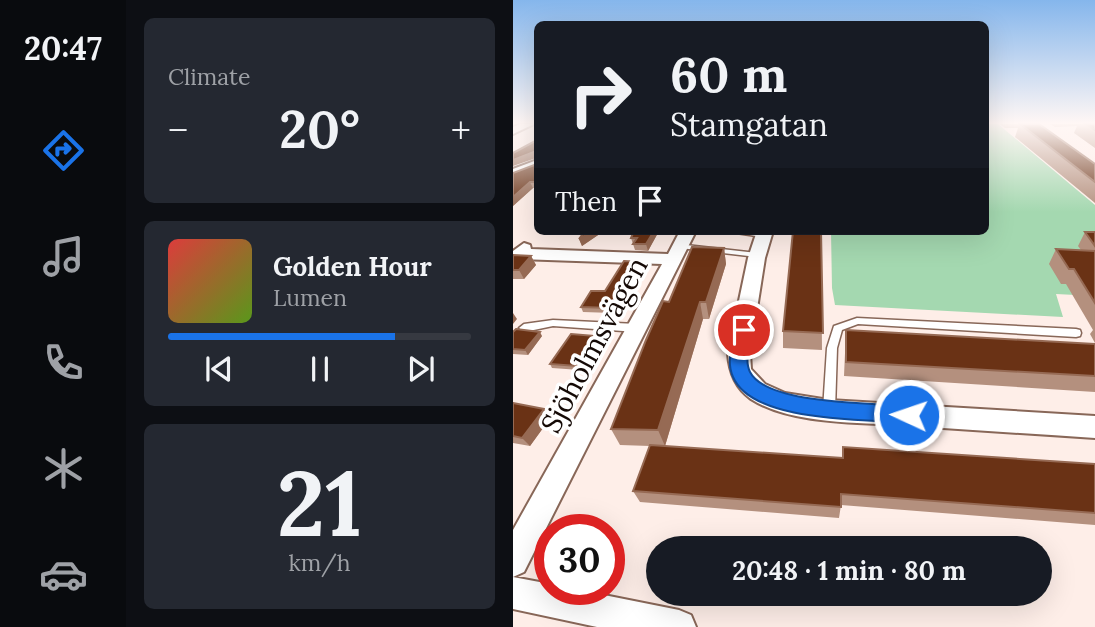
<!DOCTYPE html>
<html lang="en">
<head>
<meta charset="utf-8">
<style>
	body { margin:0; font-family:Lora,serif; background:#242831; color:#f1f3f6; height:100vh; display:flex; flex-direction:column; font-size:26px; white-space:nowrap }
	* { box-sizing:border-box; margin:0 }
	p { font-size:23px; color:#9ea1a6 }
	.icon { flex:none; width:38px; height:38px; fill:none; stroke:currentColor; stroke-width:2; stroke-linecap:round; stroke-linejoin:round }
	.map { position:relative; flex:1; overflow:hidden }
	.side { display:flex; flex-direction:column; gap:18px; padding:18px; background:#0d0f14; width:387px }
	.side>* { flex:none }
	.guide { position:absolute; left:21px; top:21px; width:455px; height:214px; border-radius:10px; box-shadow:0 7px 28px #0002; background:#171b24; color:#f1f3f6; overflow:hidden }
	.speed { position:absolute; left:21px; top:514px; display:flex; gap:14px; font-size:35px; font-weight:700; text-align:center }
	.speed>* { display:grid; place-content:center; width:91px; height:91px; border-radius:50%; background:#171b24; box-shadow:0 7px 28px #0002; line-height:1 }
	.speed .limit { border:10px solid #d22; background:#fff; color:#111 }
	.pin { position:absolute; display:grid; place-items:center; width:60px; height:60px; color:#fff; margin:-30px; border:4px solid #fff; border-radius:50%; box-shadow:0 2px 7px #0007 }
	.me { position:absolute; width:77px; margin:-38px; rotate:273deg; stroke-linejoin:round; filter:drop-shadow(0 0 5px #0008) }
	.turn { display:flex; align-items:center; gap:24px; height:147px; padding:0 21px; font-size:32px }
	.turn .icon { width:91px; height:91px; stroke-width:2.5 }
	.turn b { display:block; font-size:49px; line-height:60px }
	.then { display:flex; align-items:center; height:66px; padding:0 21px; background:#0003; gap:14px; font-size:26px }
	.big { font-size:52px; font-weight:800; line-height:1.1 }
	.side .card { flex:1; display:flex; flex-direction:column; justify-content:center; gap:10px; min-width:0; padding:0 24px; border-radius:10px; background:#242831 }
	.side .dial { align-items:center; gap:0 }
	.dial b { font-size:91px; line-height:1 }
	.song { display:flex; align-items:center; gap:21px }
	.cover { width:84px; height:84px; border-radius:10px; background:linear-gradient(135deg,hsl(0 70% 55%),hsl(90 70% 35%)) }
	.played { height:7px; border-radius:4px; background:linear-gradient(90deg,#1a73e8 75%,#363941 75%) }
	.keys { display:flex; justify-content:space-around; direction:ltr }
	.heat { display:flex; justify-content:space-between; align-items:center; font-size:38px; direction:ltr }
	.trip { position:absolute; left:133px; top:536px; width:406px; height:70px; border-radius:35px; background:#171b24; box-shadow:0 7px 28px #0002; font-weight:800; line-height:70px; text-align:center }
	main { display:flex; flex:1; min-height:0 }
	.tab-bar { display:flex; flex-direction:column; width:126px; justify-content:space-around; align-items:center; background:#090b0e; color:#9ea1a6 }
	.tab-bar .icon { width:49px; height:49px }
	.tab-bar .active { color:#1a73e8 }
	.tab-bar b { font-size:32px; color:#f1f3f6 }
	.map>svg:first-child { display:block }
	.green { fill:#a4d8b0 }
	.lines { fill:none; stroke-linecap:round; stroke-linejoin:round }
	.lane-casing { stroke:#886758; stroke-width:3 }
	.street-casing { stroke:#886758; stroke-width:4 }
	.lane { fill:#fff; fill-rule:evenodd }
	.street { fill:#fff; fill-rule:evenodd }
	.wall { fill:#b4907e }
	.shaded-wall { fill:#966a54 }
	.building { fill:#6a3215; stroke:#966a54; stroke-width:2 }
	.route { fill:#1a73e8; stroke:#114b97; stroke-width:2 }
	.labels { text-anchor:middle; stroke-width:7; stroke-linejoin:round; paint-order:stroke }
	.near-street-label { font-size:28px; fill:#140905; stroke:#fff }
</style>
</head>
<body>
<main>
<nav class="tab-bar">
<b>20:47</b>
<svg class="icon active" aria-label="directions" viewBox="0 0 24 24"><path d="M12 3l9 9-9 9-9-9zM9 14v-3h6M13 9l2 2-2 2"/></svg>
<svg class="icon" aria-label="music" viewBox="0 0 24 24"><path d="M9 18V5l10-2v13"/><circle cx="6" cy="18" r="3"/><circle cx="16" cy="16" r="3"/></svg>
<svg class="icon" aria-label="phone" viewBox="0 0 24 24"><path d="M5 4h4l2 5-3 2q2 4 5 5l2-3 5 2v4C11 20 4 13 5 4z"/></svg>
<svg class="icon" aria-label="climate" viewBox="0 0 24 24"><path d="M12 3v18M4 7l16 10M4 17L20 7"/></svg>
<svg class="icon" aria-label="car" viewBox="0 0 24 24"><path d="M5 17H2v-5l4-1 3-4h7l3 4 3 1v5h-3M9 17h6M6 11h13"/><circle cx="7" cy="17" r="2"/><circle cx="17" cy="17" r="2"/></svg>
</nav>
<section class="side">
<div class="card"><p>Climate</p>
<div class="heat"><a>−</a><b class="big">20°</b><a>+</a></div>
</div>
<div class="card">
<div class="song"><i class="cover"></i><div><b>Golden Hour</b><p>Lumen</p></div></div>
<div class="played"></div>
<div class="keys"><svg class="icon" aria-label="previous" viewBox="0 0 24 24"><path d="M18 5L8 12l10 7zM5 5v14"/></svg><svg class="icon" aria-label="pause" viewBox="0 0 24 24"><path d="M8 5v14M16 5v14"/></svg><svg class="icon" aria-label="next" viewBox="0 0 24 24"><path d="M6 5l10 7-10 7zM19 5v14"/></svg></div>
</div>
<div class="card dial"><b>21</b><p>km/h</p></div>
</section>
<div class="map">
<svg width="583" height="627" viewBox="0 0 583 627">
	<rect width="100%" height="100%" fill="#feeee8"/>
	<path class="green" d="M473 124H485L582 205V296L543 294 550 317 322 305 319 288 318 231H472Z"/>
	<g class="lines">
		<defs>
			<path id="lane" d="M219 231H239L253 233 254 235 250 237 223 233Z
				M164 244 244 253 248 255 244 257 167 248H164Z
				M344 318 563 329 567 330 568 333 567 336 563 337 345 324 329 330 324 348 322 410 320 414 316 415 312 414 310 410 314 348 321 326Z
				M40 320 124 324 129 328 124 332 40 326 11 332 6 328 11 324Z"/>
			<path id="street" d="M7 124H21L0 134V127Z
				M24 160V168L0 177V169Z
				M167 231H183L11 572 0 577V530L149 264 6 259 0 257V251L11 243 17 245 18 249 155 254Z
				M244 231H260L252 258 237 353 238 369 252 384 272 393 316 400 583 416V438C522 434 461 430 400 426 352 422 280 426 238 399 222 388 216 371 215 353L235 258Z
				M0 577 37 584V590H66L166 610 178 615 183 627H84L0 609Z"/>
		</defs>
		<use href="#lane" class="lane-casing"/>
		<use href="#street" class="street-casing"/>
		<use href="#lane" class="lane"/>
		<use href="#street" class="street"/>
	</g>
	<path class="wall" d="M487 124H526L582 164V203L502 137 505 128H492Z
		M537 124H582V148L561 133 564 126 542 127Z
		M24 140V188H20L0 206 24 164V158L2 153Z
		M72 231H146L135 251 122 250 118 238 121 232 91 231 69 246 66 239Z
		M276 231H308L309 350 270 348V331L280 232Z
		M572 232H582V343L577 334 580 330 553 284H548L536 264 543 249 568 250 565 246Z
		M211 248 213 264 196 319H190L152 446 329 458 330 447 582 464V525L328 505 326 518 127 502 120 491 137 446 107 445 98 429 156 302Z
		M0 255 18 256 23 265 11 279H0Z
		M127 262 128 266 100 313 70 312 68 307 92 291Z
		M333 330 582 344V392L331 376Z
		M0 332 29 336 15 355 0 354Z
		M83 336 85 340 67 370 39 368 37 364Z
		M0 403 31 409 38 417 17 446 0 443Z"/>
	<path class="shaded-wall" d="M21 152 23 158 0 166V160Z
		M17 182 20 188 0 206V197Z
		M79 231H91L69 246 66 239Z
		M141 231H146L135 251 133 244Z
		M211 248 213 264 196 319 193 302Z
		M18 256 23 265 11 279 6 270Z
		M127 262 128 266 100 313 98 308Z
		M187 302 190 319 152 446 145 430Z
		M0 313 4 319 0 324Z
		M27 332 29 336 15 355 12 350Z
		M83 336 85 340 67 370 64 366Z
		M31 409 38 417 17 446 9 438Z"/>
	<path class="building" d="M507 124H526L582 164V182Z
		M573 124H582V130Z
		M24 140V182H17L0 197V173L24 164V155L21 152 0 160V153Z
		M72 231H79L66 239Z
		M121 231H141L133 244H120L124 238H118Z
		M280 231H308L310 333 270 331Z
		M572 232H582V246Z
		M179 247 211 248 193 302H187L145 430 98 429 133 340 150 301 156 302Z
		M543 249 582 251V303L561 269H556Z
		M0 255 18 256 6 270H0Z
		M111 261 127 262 98 308 68 307 78 291H92Z
		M3 329 27 332 12 350 0 349V332Z
		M333 330 582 344V376L333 362Z
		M58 334 83 336 64 366 37 364Z
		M0 403 31 409 9 438 0 436Z
		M137 445 330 458V447L582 464V513L328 494V507L120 491Z"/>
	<linearGradient id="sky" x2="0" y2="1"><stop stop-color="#85b6ec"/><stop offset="0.58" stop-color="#fff7f5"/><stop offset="1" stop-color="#fff7f5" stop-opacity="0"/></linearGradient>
	<rect width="583" height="212" fill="url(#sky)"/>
	<path class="route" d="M231 324 239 330C237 342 231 360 237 372 254 405 360 403 396 406L403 409 406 415 403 421 396 423C352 419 240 423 220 377 213 362 219 345 223 330Z"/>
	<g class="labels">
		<g class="near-street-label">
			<text transform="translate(81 345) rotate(-62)" y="10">Sjöholmsvägen</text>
		</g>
	</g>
</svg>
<div class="speed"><div class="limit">30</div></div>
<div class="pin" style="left:231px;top:330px;background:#d93025"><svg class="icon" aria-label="arrive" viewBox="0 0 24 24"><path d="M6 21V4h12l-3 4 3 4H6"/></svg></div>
<svg class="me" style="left:396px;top:415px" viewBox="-20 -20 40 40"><circle r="17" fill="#1a73e8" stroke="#fff" stroke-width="3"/><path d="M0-11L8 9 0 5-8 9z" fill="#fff"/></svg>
<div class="trip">20:48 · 1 min · 80 m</div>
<div class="guide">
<div class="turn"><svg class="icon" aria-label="right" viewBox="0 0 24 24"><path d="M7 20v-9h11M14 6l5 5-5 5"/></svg><div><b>60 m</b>Stamgatan</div></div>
<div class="then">Then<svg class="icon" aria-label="arrive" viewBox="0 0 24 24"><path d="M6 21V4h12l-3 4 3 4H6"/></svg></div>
</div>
</div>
</main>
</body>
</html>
